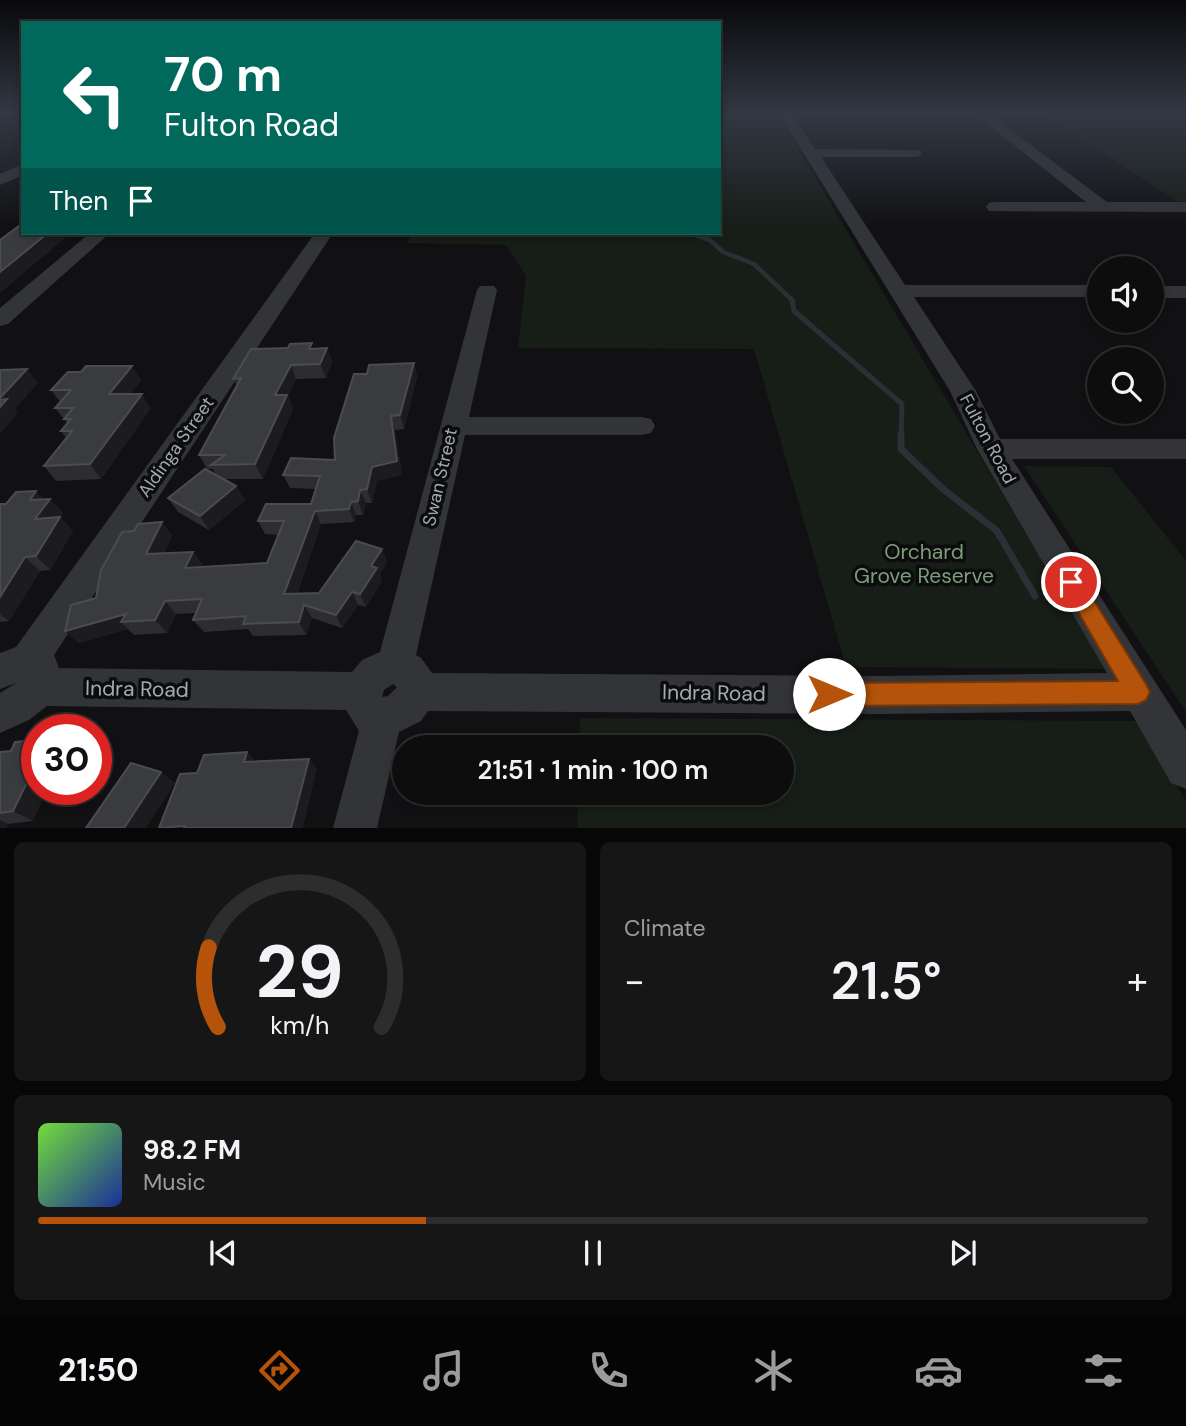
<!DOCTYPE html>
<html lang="en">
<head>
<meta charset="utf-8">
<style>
	body { margin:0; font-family:"DM Sans",sans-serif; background:#161617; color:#f1f3f6; height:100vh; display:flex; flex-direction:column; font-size:26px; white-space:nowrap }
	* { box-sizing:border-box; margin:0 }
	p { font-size:23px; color:#9a9c9e }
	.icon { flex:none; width:38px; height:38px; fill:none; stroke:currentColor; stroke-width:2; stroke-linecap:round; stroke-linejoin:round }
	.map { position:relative; height:828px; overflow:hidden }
	.drawer { display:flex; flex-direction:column; gap:14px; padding:14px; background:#070708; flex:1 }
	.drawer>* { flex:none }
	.guide { position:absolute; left:21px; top:21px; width:700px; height:214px; border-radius:0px; box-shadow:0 4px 10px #0003,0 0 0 2px #2d2d2e; background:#00695c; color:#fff; overflow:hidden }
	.controls { position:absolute; left:1087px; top:256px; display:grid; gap:14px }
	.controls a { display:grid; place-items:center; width:77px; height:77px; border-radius:50%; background:#0d0d0e; box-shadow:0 4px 10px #0003,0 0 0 2px #2d2d2e; font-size:35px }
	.speed { position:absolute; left:21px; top:714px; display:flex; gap:14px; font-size:35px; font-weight:700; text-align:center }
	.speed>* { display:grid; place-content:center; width:91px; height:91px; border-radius:50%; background:#0d0d0e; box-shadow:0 4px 10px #0003,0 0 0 2px #2d2d2e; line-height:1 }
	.speed .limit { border:10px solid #d22; background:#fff; color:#111 }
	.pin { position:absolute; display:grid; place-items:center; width:60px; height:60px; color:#fff; margin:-30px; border:4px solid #fff; border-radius:50%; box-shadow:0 2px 7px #0007 }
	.me { position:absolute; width:77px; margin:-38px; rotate:90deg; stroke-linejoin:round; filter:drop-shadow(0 0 5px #0008) }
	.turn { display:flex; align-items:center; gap:24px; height:147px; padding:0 28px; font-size:32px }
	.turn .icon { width:91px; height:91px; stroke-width:2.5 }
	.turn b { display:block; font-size:49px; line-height:60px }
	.then { display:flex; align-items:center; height:66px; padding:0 28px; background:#0003; gap:14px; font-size:26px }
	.big { font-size:52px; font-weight:600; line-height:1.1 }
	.drawer .card { flex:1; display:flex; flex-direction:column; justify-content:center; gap:10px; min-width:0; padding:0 24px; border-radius:10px; background:#161617 }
	.drawer .dial { align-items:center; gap:0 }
	.dial svg { height:182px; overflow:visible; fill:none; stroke:#2d2d2e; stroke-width:7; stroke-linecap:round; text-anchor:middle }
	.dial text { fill:#f1f3f6; stroke:none }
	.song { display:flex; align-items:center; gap:21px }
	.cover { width:84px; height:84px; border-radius:10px; background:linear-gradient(135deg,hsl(100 70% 55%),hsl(230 70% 35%)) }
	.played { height:7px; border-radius:4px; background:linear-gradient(90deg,#b45309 35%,#2d2d2e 35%) }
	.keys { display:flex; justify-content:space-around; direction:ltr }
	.heat { display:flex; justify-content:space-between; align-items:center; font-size:38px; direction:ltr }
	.drawer .tiles { flex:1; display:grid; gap:14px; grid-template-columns:1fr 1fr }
	.card:last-child { grid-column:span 2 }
	.trip { position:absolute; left:392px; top:735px; width:402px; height:70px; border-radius:35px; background:#0d0d0e; box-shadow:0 4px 10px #0003,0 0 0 2px #2d2d2e; font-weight:600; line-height:70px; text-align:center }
	.menu { display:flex; height:112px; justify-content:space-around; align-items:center; background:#050506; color:#9a9c9e }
	.menu .icon { width:49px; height:49px }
	.menu .selected { color:#b45309 }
	.menu b { font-size:32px; color:#f1f3f6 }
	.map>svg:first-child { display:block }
	.green { fill:#171d17 }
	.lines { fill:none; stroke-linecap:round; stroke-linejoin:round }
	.stream-far2 { stroke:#283236; stroke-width:4.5 }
	.stream-far1 { stroke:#283236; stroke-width:5 }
	.stream { stroke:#283236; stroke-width:7 }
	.minor { fill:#323438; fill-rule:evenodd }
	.wall { fill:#2d2d31 }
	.shaded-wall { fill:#1c1c1f }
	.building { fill:#393b3f; stroke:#4a4c51; stroke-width:2 }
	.route { fill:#b45309; stroke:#753606; stroke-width:2 }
	.labels { text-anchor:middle; stroke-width:7; stroke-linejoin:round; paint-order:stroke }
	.street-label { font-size:18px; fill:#a2aab4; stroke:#0c0c0e }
	.near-park-label { font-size:21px; fill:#7c9f79; stroke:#0c0c0e }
	.near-street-label { font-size:21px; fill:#a2aab4; stroke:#0c0c0e }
</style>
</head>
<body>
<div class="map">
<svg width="1186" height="828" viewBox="0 0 1186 828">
	<rect width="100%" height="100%" fill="#111113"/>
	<path class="green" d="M719 113H777L1106 669 846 667 754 349 518 348 526 276 506 245 407 243 412 233H719Z
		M1042 113H1186V201L1178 202Z
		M1024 466 1111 467 1186 561V712Z
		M580 718 1139 721 1186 801V828H577L578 793H782V747H579Z"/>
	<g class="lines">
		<path class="stream-far2" d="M689 233 710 240 723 252 754 264 793 301"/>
		<path class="stream-far1" d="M792 300 794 311 902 404 901 436"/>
		<path class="stream" d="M901 434V449L943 489 997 531 1035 596"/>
		<path class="minor" d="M779 113H791L815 149 920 150 922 153 920 156 915 157H821L905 285H1099V297H914L976 391 1000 439H1186V459H1012L1186 730V789L1171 783 1130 711 881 714 428 711 421 721 399 732 377 828H333L359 731 346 710 47 706 29 720 0 733V693L16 683 0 689V653L16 647 315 233H333L54 655 59 668 352 672 362 660 380 652 477 290 480 286H494L497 290 469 417H642L651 419 655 426 651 433 642 435H465L416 655 421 658 432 673 881 676 1107 673 977 449 950 391ZM393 684 397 687 388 696 382 697 384 690Z
			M974 113H988L1107 202H1186V212L989 211 986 207 989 203 995 202H1086Z
			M23 164V175L0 185V174Z
			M90 233H110L8 324 0 326V308Z
			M1152 286H1186V298H1152Z"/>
	</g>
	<path class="wall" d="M327 348 332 362 326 378 296 379 288 396 293 409 263 479H225L236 486 245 500 209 530 178 512 168 498 216 475 213 469H207L199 455 237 386 233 379 314 349Z
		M414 363 417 377 404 429 395 430 402 475 377 481 372 503H366L363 515H356L354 522 321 524 297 594 319 593 382 549 387 562 380 574 382 581 366 607 358 605 342 628 312 618 306 635 253 636 248 629 204 632 193 620 196 613 176 614 167 633 134 635 128 629 79 643 65 631 96 598 134 531 162 522 172 536 164 553 193 552 203 565 202 567 267 563 279 535 265 534 258 521 311 504 316 489 290 488 283 475 335 460 367 374Z
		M141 380 130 394 151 408 101 479 56 481 44 466 66 438 61 431 67 423 55 408 60 402 51 390Z
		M44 499H50L63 513 60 517 73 531 50 570 40 571 9 621 0 622V504Z
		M0 752 37 789H47L33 821 8 824 6 828H0Z"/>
	<path class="shaded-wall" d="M48 233H71L0 293V272Z
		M327 348 332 362 326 378 320 364Z
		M414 363 417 377 404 429 400 415Z
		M291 365 296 379 288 396 293 409 263 479 255 464 275 395Z
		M132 366 141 380 119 408 109 394Z
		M27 369 38 383 15 409 18 413 0 434V398Z
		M142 394 151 408 101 479 90 464Z
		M391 416 395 430 402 475 377 481 372 503 367 489 372 467Z
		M236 486 245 500 209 530 200 516Z
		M360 490 366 503 363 515 358 501Z
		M36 491 47 503 50 499 63 513 49 533 35 519 30 500Z
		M351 502 356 515 354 522 349 509Z
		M315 511 321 524 292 607 284 594Z
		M60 517 73 531 50 570 36 556Z
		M162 522 172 536 157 568 146 554Z
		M382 549 387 562 380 574 382 581 366 607 360 594 371 566Z
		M193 552 203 565 195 582 185 568Z
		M25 557 40 571 9 621 0 614V597Z
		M352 592 358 605 342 628 336 615Z
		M165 601 176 614 167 633 155 620Z
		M304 605 312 618 306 635 299 622Z
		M126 614 121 622 128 629 79 643 65 631Z
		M247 752 258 763 244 762Z
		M309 759 317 769 303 828H291Z
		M37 762V789H47L33 821 13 811Z
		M161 772 175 783 146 828H124Z
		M0 820 8 824 6 828H0Z"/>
	<path class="building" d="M23 223V233H48L0 272V240Z
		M312 343 309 349 327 348 320 364 291 365 275 395H287L255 464 211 465 225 455H199L241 378 233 379 251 349 288 348 290 344Z
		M414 363 400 415 391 416 397 461 372 467 367 489 360 490 358 501 351 502 349 509 315 511 284 594 319 593 356 541 382 549 371 566 377 568 360 594 352 592 336 615 304 605 299 622 243 624 246 616 193 620 202 599 165 601 155 620 121 622 126 614 65 631 71 605 96 598 101 570 122 532 134 531 138 524 162 522 146 554 193 552 185 568 267 563 284 521H258L266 504H311L320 476 283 475 291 458 335 460 334 438 354 374H367L369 365Z
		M86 366H132L109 394H142L90 464 44 466 72 431H61L71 419H64L73 408H55L71 390H51L68 372H81Z
		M27 369 0 398V370Z
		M7 399 0 407V400Z
		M205 469 236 486 200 516 168 498Z
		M36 491 30 500 50 499 35 519 60 517 36 556 25 557 0 597V504H6L16 492Z
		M37 740 36 751H37V762L13 811 0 813V752L11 751 15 742Z
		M247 752 244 762 309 759 291 828H184L185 826 159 828 180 774 197 773 204 755Z
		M131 763 161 772 124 828H86Z"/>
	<linearGradient id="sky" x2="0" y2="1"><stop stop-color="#09090a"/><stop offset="0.5" stop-color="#323844"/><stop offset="1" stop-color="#323844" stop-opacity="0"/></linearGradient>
	<rect width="1186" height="228" fill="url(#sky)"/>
	<path class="route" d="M1071 573 1078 575 1146 684 1150 692 1146 700 1138 704 829 706 820 702 817 694 820 686 829 683 1118 681 1061 582 1064 575Z"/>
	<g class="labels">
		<g class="street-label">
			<text transform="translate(988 439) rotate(62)" y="6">Fulton Road</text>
			<text transform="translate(176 447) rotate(-55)" y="6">Aldinga Street</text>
			<text transform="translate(440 477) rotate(-77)" y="6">Swan Street</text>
		</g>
		<g class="near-park-label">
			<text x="924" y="559">Orchard<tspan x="924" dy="24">Grove Reserve</tspan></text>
		</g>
		<g class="near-street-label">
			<text transform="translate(137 689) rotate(1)" y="7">Indra Road</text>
			<text transform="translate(714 693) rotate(1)" y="7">Indra Road</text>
		</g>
	</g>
</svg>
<div class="controls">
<a><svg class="icon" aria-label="sound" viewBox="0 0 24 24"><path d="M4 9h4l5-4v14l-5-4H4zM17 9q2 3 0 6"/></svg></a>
<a><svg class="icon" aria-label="search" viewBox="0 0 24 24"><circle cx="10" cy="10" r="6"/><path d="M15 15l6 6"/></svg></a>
</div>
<div class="speed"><div class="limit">30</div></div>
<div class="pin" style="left:1071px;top:582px;background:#d93025"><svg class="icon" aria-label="arrive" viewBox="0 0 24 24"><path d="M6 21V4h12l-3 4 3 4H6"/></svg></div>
<svg class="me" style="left:829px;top:694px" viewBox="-20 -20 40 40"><circle r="19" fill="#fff"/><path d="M0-13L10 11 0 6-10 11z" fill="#b45309"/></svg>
<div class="trip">21:51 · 1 min · 100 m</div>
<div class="guide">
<div class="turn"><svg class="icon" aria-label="left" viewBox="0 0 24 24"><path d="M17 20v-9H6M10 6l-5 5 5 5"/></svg><div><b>70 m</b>Fulton Road</div></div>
<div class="then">Then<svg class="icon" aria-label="arrive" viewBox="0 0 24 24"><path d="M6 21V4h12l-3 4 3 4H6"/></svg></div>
</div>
</div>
<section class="drawer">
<div class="tiles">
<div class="card dial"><svg viewBox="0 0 100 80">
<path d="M14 69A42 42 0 1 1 86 69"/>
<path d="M14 69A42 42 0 0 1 10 34" stroke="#b45309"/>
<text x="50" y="56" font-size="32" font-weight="700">29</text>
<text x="50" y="72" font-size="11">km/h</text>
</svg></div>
<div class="card"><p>Climate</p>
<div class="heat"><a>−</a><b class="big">21.5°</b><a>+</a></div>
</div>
<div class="card">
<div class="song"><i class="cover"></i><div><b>98.2 FM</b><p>Music</p></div></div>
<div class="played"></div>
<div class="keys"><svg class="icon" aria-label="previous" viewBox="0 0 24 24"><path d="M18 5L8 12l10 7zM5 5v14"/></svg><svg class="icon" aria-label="pause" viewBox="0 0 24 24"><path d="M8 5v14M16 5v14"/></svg><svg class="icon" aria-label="next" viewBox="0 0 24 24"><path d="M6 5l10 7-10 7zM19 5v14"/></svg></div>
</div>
</div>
</section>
<nav class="menu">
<b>21:50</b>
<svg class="icon selected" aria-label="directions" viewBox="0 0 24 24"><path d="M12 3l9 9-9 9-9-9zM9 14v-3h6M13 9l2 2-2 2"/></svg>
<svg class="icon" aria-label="music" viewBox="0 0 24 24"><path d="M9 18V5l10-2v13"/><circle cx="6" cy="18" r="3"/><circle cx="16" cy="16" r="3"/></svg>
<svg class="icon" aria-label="phone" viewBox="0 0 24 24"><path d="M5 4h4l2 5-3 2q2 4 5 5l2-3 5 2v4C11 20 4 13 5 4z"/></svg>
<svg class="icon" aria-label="climate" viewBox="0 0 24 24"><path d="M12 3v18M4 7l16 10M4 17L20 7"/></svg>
<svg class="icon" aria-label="car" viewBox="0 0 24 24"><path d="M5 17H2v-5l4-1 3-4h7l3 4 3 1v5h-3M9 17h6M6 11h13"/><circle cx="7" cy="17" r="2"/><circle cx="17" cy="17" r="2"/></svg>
<svg class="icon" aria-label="filters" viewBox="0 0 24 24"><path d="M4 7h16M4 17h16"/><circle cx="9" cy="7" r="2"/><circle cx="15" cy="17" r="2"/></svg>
</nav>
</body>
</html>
